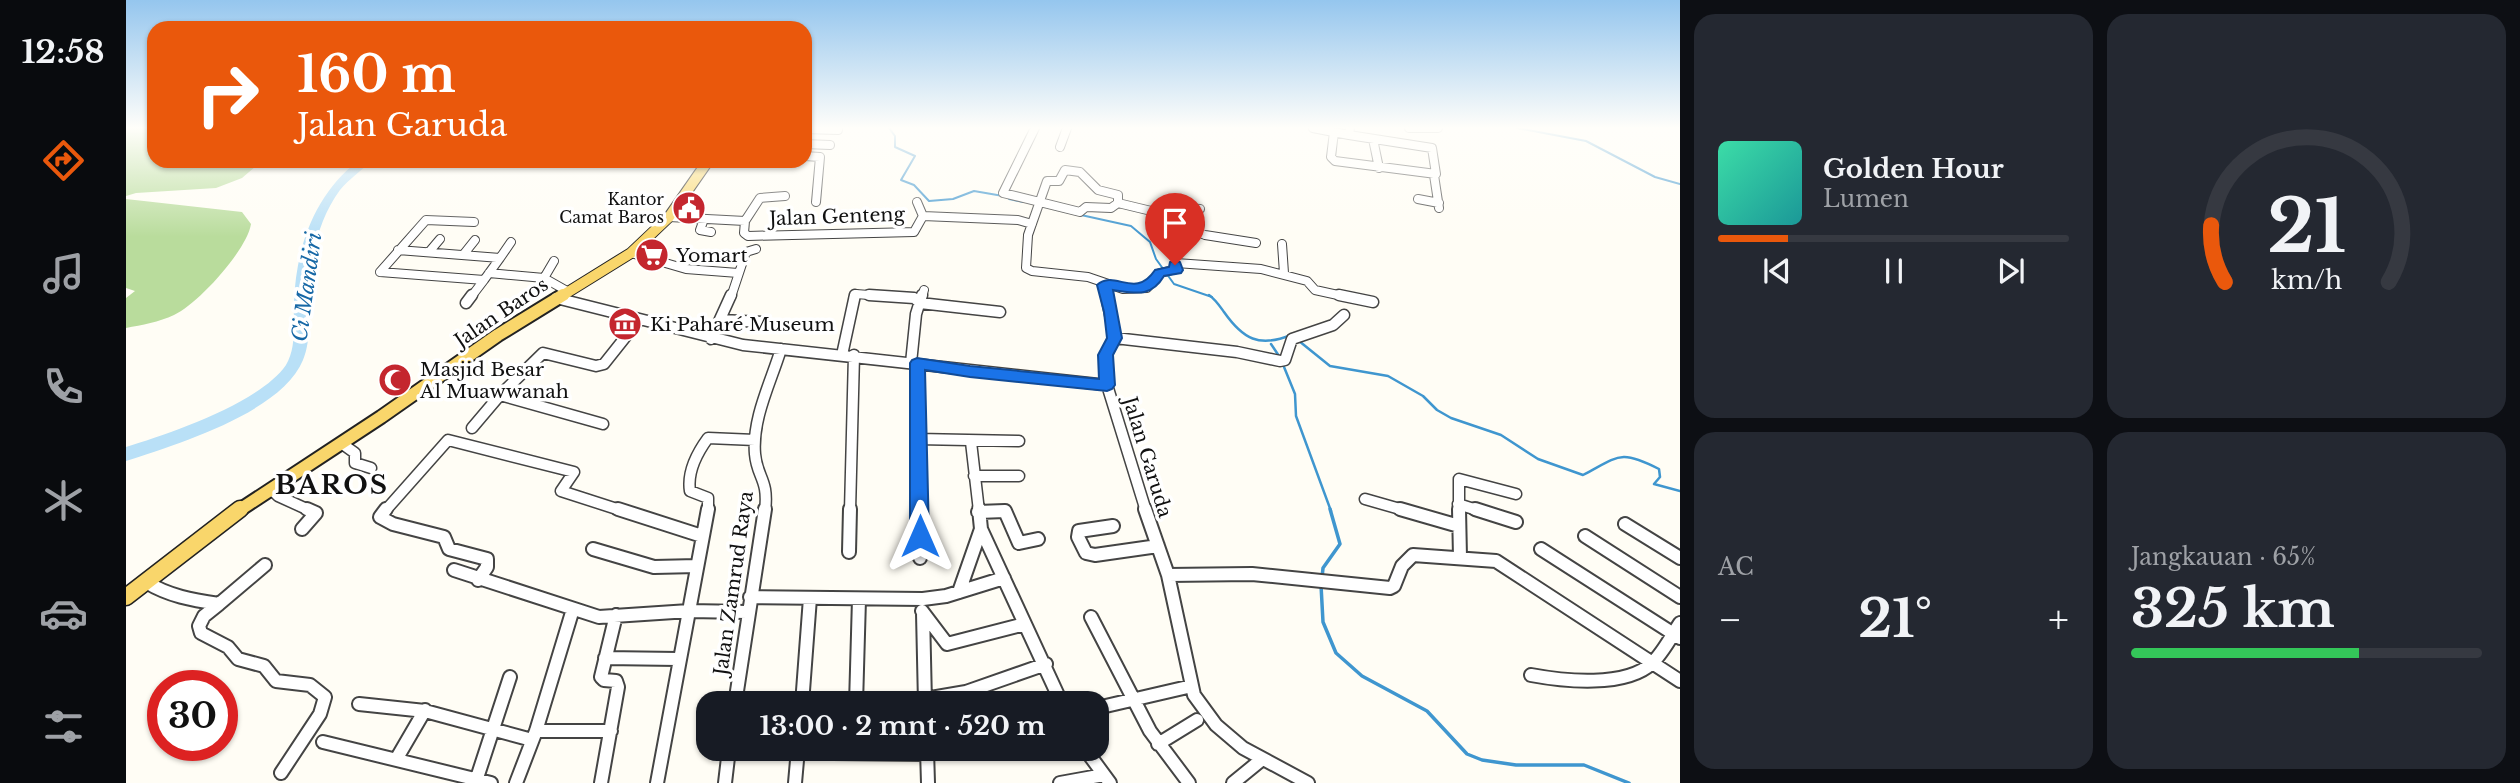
<!DOCTYPE html>
<html lang="id">
<head>
<meta charset="utf-8">
<style>
	body { margin:0; font-family:"Libre Baskerville",serif; background:#242831; color:#f1f3f6; height:100vh; display:flex; flex-direction:column; font-size:26px; white-space:nowrap }
	* { box-sizing:border-box; margin:0 }
	p { font-size:23px; color:#9ea1a6 }
	.icon { flex:none; width:38px; height:38px; fill:none; stroke:currentColor; stroke-width:2; stroke-linecap:round; stroke-linejoin:round }
	.map { position:relative; flex:1; overflow:hidden }
	.drawer { display:flex; flex-direction:column; gap:14px; padding:14px; background:#0d0f14; width:840px }
	.drawer>* { flex:none }
	.banner { position:absolute; left:21px; top:21px; width:665px; height:147px; border-radius:21px; box-shadow:0 2px 5px #0004; background:#ea580c; color:#fff; overflow:hidden }
	.speed { position:absolute; left:21px; top:670px; display:flex; gap:14px; font-size:35px; font-weight:700; text-align:center }
	.speed>* { display:grid; place-content:center; width:91px; height:91px; border-radius:50%; background:#171b24; box-shadow:0 2px 5px #0004; line-height:1 }
	.speed .limit { border:10px solid #d22; background:#fff; color:#111 }
	.pin { position:absolute; display:grid; place-items:center; width:60px; height:60px; color:#fff; margin:-72px -30px; border-radius:50% 50% 50% 0; rotate:-45deg; box-shadow:0 0 7px #0007 }
	.pin .icon { rotate:45deg }
	.me { position:absolute; width:77px; margin:-38px; rotate:0deg; stroke-linejoin:round; filter:drop-shadow(0 0 5px #0008) }
	.turn { display:flex; align-items:center; gap:24px; height:147px; padding:0 35px; font-size:32px }
	.turn .icon { width:91px; height:91px; stroke-width:2.5 }
	.turn b { display:block; font-size:49px; line-height:60px }
	.big { font-size:52px; font-weight:800; line-height:1.1 }
	.drawer .tile { flex:1; display:flex; flex-direction:column; justify-content:center; gap:10px; min-width:0; padding:0 24px; border-radius:21px; background:#242831 }
	.drawer .dial { align-items:center; gap:0 }
	.dial svg { height:182px; overflow:visible; fill:none; stroke:#363941; stroke-width:7; stroke-linecap:round; text-anchor:middle }
	.dial text { fill:#f1f3f6; stroke:none }
	.song { display:flex; align-items:center; gap:21px }
	.cover { width:84px; height:84px; border-radius:10px; background:linear-gradient(135deg,hsl(160 70% 55%),hsl(180 70% 35%)) }
	.played { height:7px; border-radius:4px; background:linear-gradient(90deg,#ea580c 20%,#363941 20%) }
	.keys { display:flex; justify-content:space-around; direction:ltr }
	.heat { display:flex; justify-content:space-between; align-items:center; font-size:38px; direction:ltr }
	.charge { height:10px; border-radius:5px; background:linear-gradient(90deg,#34c759 65%,#363941 0) }
	.drawer .tiles { flex:1; display:grid; gap:14px; grid-template-columns:repeat(2,1fr) }
	.trip { position:absolute; left:570px; top:691px; width:413px; height:70px; border-radius:21px; background:#171b24; box-shadow:0 2px 5px #0004; font-weight:800; line-height:70px; text-align:center }
	main { display:flex; flex:1; min-height:0 }
	.menu { display:flex; flex-direction:column; width:126px; justify-content:space-around; align-items:center; background:#090b0e; color:#9ea1a6 }
	.menu .icon { width:49px; height:49px }
	.menu .active { color:#ea580c }
	.menu b { font-size:32px; color:#f1f3f6 }
	.map>svg:first-child { display:block }
	.forest { fill:#b9dc9c }
	.lines { fill:none; stroke-linecap:round; stroke-linejoin:round }
	.stream-far2 { stroke:#3f96cf; stroke-width:2 }
	.stream-far1 { stroke:#3f96cf; stroke-width:2.5 }
	.stream { stroke:#3f96cf; stroke-width:3.5 }
	.river { fill:#b9e0f7; fill-rule:evenodd }
	.building { fill:#5a524d }
	.minor-far2-casing { stroke:#444; stroke-width:10 }
	.minor-far1-casing { stroke:#444; stroke-width:13 }
	.minor-casing { stroke:#444; stroke-width:16 }
	.major-far2-casing { stroke:#222; stroke-width:12 }
	.major-far1-casing { stroke:#222; stroke-width:16 }
	.major-casing { stroke:#222; stroke-width:19 }
	.minor-far2 { stroke:#fff; stroke-width:8 }
	.minor-far1 { stroke:#fff; stroke-width:10 }
	.minor { stroke:#fff; stroke-width:12 }
	.major-far2 { stroke:#f9d66b; stroke-width:10 }
	.major-far1 { stroke:#f9d66b; stroke-width:12 }
	.major { stroke:#f9d66b; stroke-width:16 }
	.route { fill:#1a73e8; stroke:#114b97; stroke-width:2 }
	.labels { text-anchor:middle; stroke-width:7; stroke-linejoin:round; paint-order:stroke }
	.far-poi-label { font-size:16px; fill:#111; stroke:#fff; text-anchor:end }
	.street-label { font-size:19px; fill:#111; stroke:#fff }
	.poi-label { font-size:19px; fill:#111; stroke:#fff; text-anchor:start }
	.water-label { font-size:21px; font-style:italic; fill:#1768a6; stroke:#fff }
	.district-label { font-size:26px; font-weight:bold; letter-spacing:2px; fill:#111; stroke:#fff }
</style>
</head>
<body>
<main>
<nav class="menu">
<b>12:58</b>
<svg class="icon active" aria-label="directions" viewBox="0 0 24 24"><path d="M12 3l9 9-9 9-9-9zM9 14v-3h6M13 9l2 2-2 2"/></svg>
<svg class="icon" aria-label="music" viewBox="0 0 24 24"><path d="M9 18V5l10-2v13"/><circle cx="6" cy="18" r="3"/><circle cx="16" cy="16" r="3"/></svg>
<svg class="icon" aria-label="phone" viewBox="0 0 24 24"><path d="M5 4h4l2 5-3 2q2 4 5 5l2-3 5 2v4C11 20 4 13 5 4z"/></svg>
<svg class="icon" aria-label="climate" viewBox="0 0 24 24"><path d="M12 3v18M4 7l16 10M4 17L20 7"/></svg>
<svg class="icon" aria-label="car" viewBox="0 0 24 24"><path d="M5 17H2v-5l4-1 3-4h7l3 4 3 1v5h-3M9 17h6M6 11h13"/><circle cx="7" cy="17" r="2"/><circle cx="17" cy="17" r="2"/></svg>
<svg class="icon" aria-label="filters" viewBox="0 0 24 24"><path d="M4 7h16M4 17h16"/><circle cx="9" cy="7" r="2"/><circle cx="15" cy="17" r="2"/></svg>
</nav>
<div class="map">
<svg width="1554" height="783" viewBox="0 0 1554 783">
	<rect width="100%" height="100%" fill="#fffdf5"/>
	<path class="forest" d="M0 128H28V161H136L116 178 90 188 10 193 0 196Z
		M0 199 116 212 125 224C121 250 72 304 48 315 33 322 16 325 0 328V298L9 291 0 288Z"/>
	<g class="lines">
		<path class="stream-far2" d="M763 128 769 136V147L789 156 775 180 788 185 803 201 827 199 848 191 877 196
			M1391 128 1460 141 1529 177 1554 184
			M883 199 897 202
			M955 215 1005 226 1024 242 1030 259 1048 284 1086 297"/>
		<path class="stream-far1" d="M1083 295C1089 299 1093 305 1098 312 1117 339 1133 348 1165 335
			M1173 341 1204 366 1262 376 1297 396 1311 410 1325 418 1375 435 1412 459 1457 475C1493 456 1494 449 1533 469L1534 477 1528 484 1554 491
			M1145 344 1153 356
			M1156 362 1169 394 1170 416 1205 511"/>
		<path class="stream" d="M1196 578 1197 568 1214 544 1204 509
			M1195 585 1197 622 1210 653 1236 676 1301 711 1341 754 1356 760 1390 765H1458L1503 783"/>
		<path class="river" d="M232 161H245C235 171 223 179 214 190 191 221 183 264 182 302 182 321 185 341 177 360 155 413 51 444 0 461V447C43 434 134 403 160 365 171 347 167 322 168 302 170 248 188 195 232 161Z"/>
	</g>
	<path class="building" d="M273 369 286 378 266 391 253 382Z"/>
	<g class="lines">
		<defs>
			<path id="minor-far2" d="M909 128 877 193 954 212 960 207 985 208 992 203
				M1187 128 1223 135
				M1283 128H1312
				M679 129 712 130
				M1208 132 1205 157 1209 161 1310 174 1306 148 1223 135 1224 128
				M1247 139 1253 168
				M679 144 704 145
				M934 147 941 128
				M679 156 694 157 690 202
				M1308 175 1313 208
				M1292 199 1313 203
				M791 202 797 216
				M992 203V195L972 190 954 172 939 170 933 181H921L902 235 900 268 906 271 962 277 997 289 1021 288 1034 273 1051 269 1050 263 1135 269 1181 281 1189 290 1221 297
				M992 203 1071 222 1074 224 1072 232 1079 235 1130 243
				M797 216 892 220 906 224
				M543 217 619 221
				M578 219 574 230 585 232
				M1060 220 1062 208 1074 209
				M619 221 618 233 622 236 788 232 797 216
				M619 221 634 198 659 196
				M1156 244 1158 273
				M303 252 314 239
				M505 253 560 269 612 273
				M337 255 349 240
				M374 258 385 242
				M254 272 358 280 374 258 272 250
				M254 272 300 220 348 222
				M363 273 418 278 441 291
				M418 278 428 261
				M978 285 980 297
				M345 297 358 280
				M605 297 620 252 630 249
				M728 297 730 294 769 297
				M796 297 798 290"/>
			<path id="minor-far1" d="M743 295 788 298 794 303 874 312
				M980 295 989 338 980 355 981 385 1020 511
				M1213 295 1247 302
				M430 298 617 345 981 385
				M340 303 346 295
				M596 320 636 322
				M989 338 1111 352 1154 361 1159 360 1166 339 1207 325 1218 315
				M585 339 605 295
				M716 355 729 295
				M785 363 790 314 796 295
				M791 364 793 511
				M477 424 374 395 417 353 470 366 478 364 513 320
				M346 428 374 395
				M792 439 893 441
				M845 442 853 511
				M215 443 229 453V463L245 468
				M848 476H893
				M145 489 152 496 185 511
				M1239 499 1281 511
				M1332 504 1354 511
				M259 511 322 440 448 472 435 491 497 511
				M582 511V498L564 491C561 472 571 453 582 438L629 440
				M639 511C643 479 631 478 629 454 626 418 645 382 655 349
				M724 511 728 355
				M1333 511V479L1390 494"/>
			<path id="minor" d="M260 509 254 517 267 524 318 537 323 549 361 559V567L352 580
				M492 509 576 536
				M793 509 794 558
				M853 509 855 529 936 704
				M1019 509 1042 575 1068 695 1090 725 1117 748 1182 783
				M1274 509 1333 526
				M1333 509 1334 557
				M1349 509 1390 522
				M852 512 879 511 893 543 912 539
				M1499 524 1554 558
				M987 526 953 531 952 537 960 553 969 555 1032 546
				M176 529 190 513 181 509
				M1459 536 1554 597
				M467 549 528 567 571 566
				M1415 549 1554 638
				M723 552 724 509
				M328 570 473 617 563 611 621 612
				M1042 575 1126 574 1264 588 1268 586 1276 566 1287 555 1370 561 1554 681
				M20 582C43 596 66 600 93 604L78 616 73 626 75 633 102 647 112 659 138 666 150 681 184 685 199 697 194 714 155 773
				M833 592 855 529
				M624 597 797 599 820 596 878 578
				M93 604 139 565
				M796 611 821 644 899 624
				M797 613 799 703
				M965 617 1024 731 1063 783
				M479 658 552 659
				M1405 675C1437 681 1500 688 1526 663 1537 653 1546 635 1554 623
				M799 699 840 692 920 664
				M233 704 299 711 406 740
				M609 704 639 509
				M676 704 684 598
				M730 704 733 599
				M971 708 1066 686
				M410 731H485
				M197 742 365 783
				M1032 744 1071 720
				M959 749 984 783
				M801 750 802 783
				M602 752 801 754
				M271 758 299 710
				M350 781 384 677
				M390 783 410 731 447 609
				M475 783 492 687 490 681 478 680 475 677 490 615
				M531 783 582 509
				M599 783 603 749
				M669 783 672 749
				M934 783 978 775
				M1107 783 1135 760"/>
			<path id="major-far2" d="M434 297 505 253 543 217 582 161"/>
			<path id="major-far1" d="M112 511 255 417 372 335 437 295"/>
			<path id="major" d="M0 597 114 509"/>
		</defs>
		<use href="#minor-far2" class="minor-far2-casing"/>
		<use href="#minor-far1" class="minor-far1-casing"/>
		<use href="#minor" class="minor-casing"/>
		<use href="#major-far2" class="major-far2-casing"/>
		<use href="#major-far1" class="major-far1-casing"/>
		<use href="#major" class="major-casing"/>
		<use href="#minor-far2" class="minor-far2"/>
		<use href="#minor-far1" class="minor-far1"/>
		<use href="#minor" class="minor"/>
		<use href="#major-far2" class="major-far2"/>
		<use href="#major-far1" class="major-far1"/>
		<use href="#major" class="major"/>
	</g>
	<linearGradient id="sky" x2="0" y2="1"><stop stop-color="#95c6ee"/><stop offset="0.54" stop-color="#fffefa"/><stop offset="1" stop-color="#fffefa" stop-opacity="0"/></linearGradient>
	<rect width="1554" height="237" fill="url(#sky)"/>
	<path class="route" d="M1049 261 1054 262 1057 270 1055 273 1038 276C1025 298 1009 293 987 290L996 338 987 355 989 385 986 389 981 391 844 377 799 370 803 536 800 542 794 544 787 542 784 536V363L786 360 791 358 844 366 973 379 972 355 981 338 978 312 971 285C989 269 1009 300 1029 270L1043 267 1044 262Z"/>
	<defs>
		<symbol id="civic-disc" viewBox="-11 -11 22 22"><circle r="9.5" fill="#c4262e" stroke="#fff"/><path d="M-.6-6.5H3V-4.5H.6V-3L4-1V1h2V6H-6V1h2V-1L-.6-3ZM-1.2 2.5V6h2.4V2.5Z" fill="#fff"/></symbol>
		<symbol id="supermarket-disc" viewBox="-11 -11 22 22"><circle r="9.5" fill="#c4262e" stroke="#fff"/><path d="M-6-5.5h2.5l.6 2H6L4.5 2H-2.5L-4.4-4H-6ZM-1.5 3.2a1.3 1.3 0 1 0 .1 0ZM3 3.2a1.3 1.3 0 1 0 .1 0Z" fill="#fff"/></symbol>
		<symbol id="museum-disc" viewBox="-11 -11 22 22"><circle r="9.5" fill="#c4262e" stroke="#fff"/><path d="M0-6L6-3V-2H-6V-3ZM-5-1h2V3h-2ZM-1-1h2V3h-2ZM3-1h2V3H3ZM-6 4H6V6H-6Z" fill="#fff"/></symbol>
		<symbol id="mosque-disc" viewBox="-11 -11 22 22"><circle r="9.5" fill="#c4262e" stroke="#fff"/><path d="M3.5-4.9A6 6 0 1 0 3.5 4.9A5 5 0 1 1 3.5-4.9Z" fill="#fff"/></symbol>
	</defs>
	<g fill-rule="evenodd">
		<use href="#civic-disc" x="544" y="189" width="38" height="38"/>
		<use href="#supermarket-disc" x="507" y="236" width="38" height="38"/>
		<use href="#museum-disc" x="480" y="305" width="38" height="38"/>
		<use href="#mosque-disc" x="250" y="361" width="38" height="38"/>
	</g>
	<g class="labels">
		<g class="far-poi-label">
			<text x="538" y="205">Kantor<tspan x="538" dy="18">Camat Baros</tspan></text>
		</g>
		<g class="street-label">
			<text transform="translate(711 216) rotate(-2)" y="7">Jalan Genteng</text>
			<text transform="translate(375 312) rotate(-34)" y="7">Jalan Baros</text>
			<text transform="translate(1022 457) rotate(73)" y="7">Jalan Garuda</text>
			<text transform="translate(607 583) rotate(-82)" y="7">Jalan Zamrud Raya</text>
		</g>
		<g class="poi-label">
			<text x="550" y="262">Yomart</text>
			<text x="524" y="331">Ki Paharé Museum</text>
			<text x="294" y="376">Masjid Besar<tspan x="294" dy="22">Al Muawwanah</tspan></text>
		</g>
		<g class="water-label">
			<text transform="translate(181 287) rotate(-82)" y="7">Ci Mandiri</text>
		</g>
		<g class="district-label">
			<text x="206" y="494">BAROS</text>
		</g>
	</g>
</svg>
<div class="speed"><div class="limit">30</div></div>
<div class="pin" style="left:1049px;top:265px;background:#d93025"><svg class="icon" aria-label="arrive" viewBox="0 0 24 24"><path d="M6 21V4h12l-3 4 3 4H6"/></svg></div>
<svg class="me" style="left:794px;top:536px" viewBox="-20 -20 40 40"><path d="M0-17L14 15 0 8-14 15z" fill="#1a73e8" stroke="#fff" stroke-width="4"/></svg>
<div class="trip">13:00 · 2 mnt · 520 m</div>
<div class="banner">
<div class="turn"><svg class="icon" aria-label="right" viewBox="0 0 24 24"><path d="M7 20v-9h11M14 6l5 5-5 5"/></svg><div><b>160 m</b>Jalan Garuda</div></div>
</div>
</div>
<section class="drawer">
<div class="tiles">
<div class="tile">
<div class="song"><i class="cover"></i><div><b>Golden Hour</b><p>Lumen</p></div></div>
<div class="played"></div>
<div class="keys"><svg class="icon" aria-label="previous" viewBox="0 0 24 24"><path d="M18 5L8 12l10 7zM5 5v14"/></svg><svg class="icon" aria-label="pause" viewBox="0 0 24 24"><path d="M8 5v14M16 5v14"/></svg><svg class="icon" aria-label="next" viewBox="0 0 24 24"><path d="M6 5l10 7-10 7zM19 5v14"/></svg></div>
</div>
<div class="tile dial"><svg viewBox="0 0 100 80">
<path d="M14 69A42 42 0 1 1 86 69"/>
<path d="M14 69A42 42 0 0 1 8 44" stroke="#ea580c"/>
<text x="50" y="56" font-size="32" font-weight="700">21</text>
<text x="50" y="72" font-size="11">km/h</text>
</svg></div>
<div class="tile"><p>AC</p>
<div class="heat"><a>−</a><b class="big">21°</b><a>+</a></div>
</div>
<div class="tile"><p>Jangkauan · 65%</p><b class="big">325 km</b><div class="charge"></div></div>
</div>
</section>
</main>
</body>
</html>
